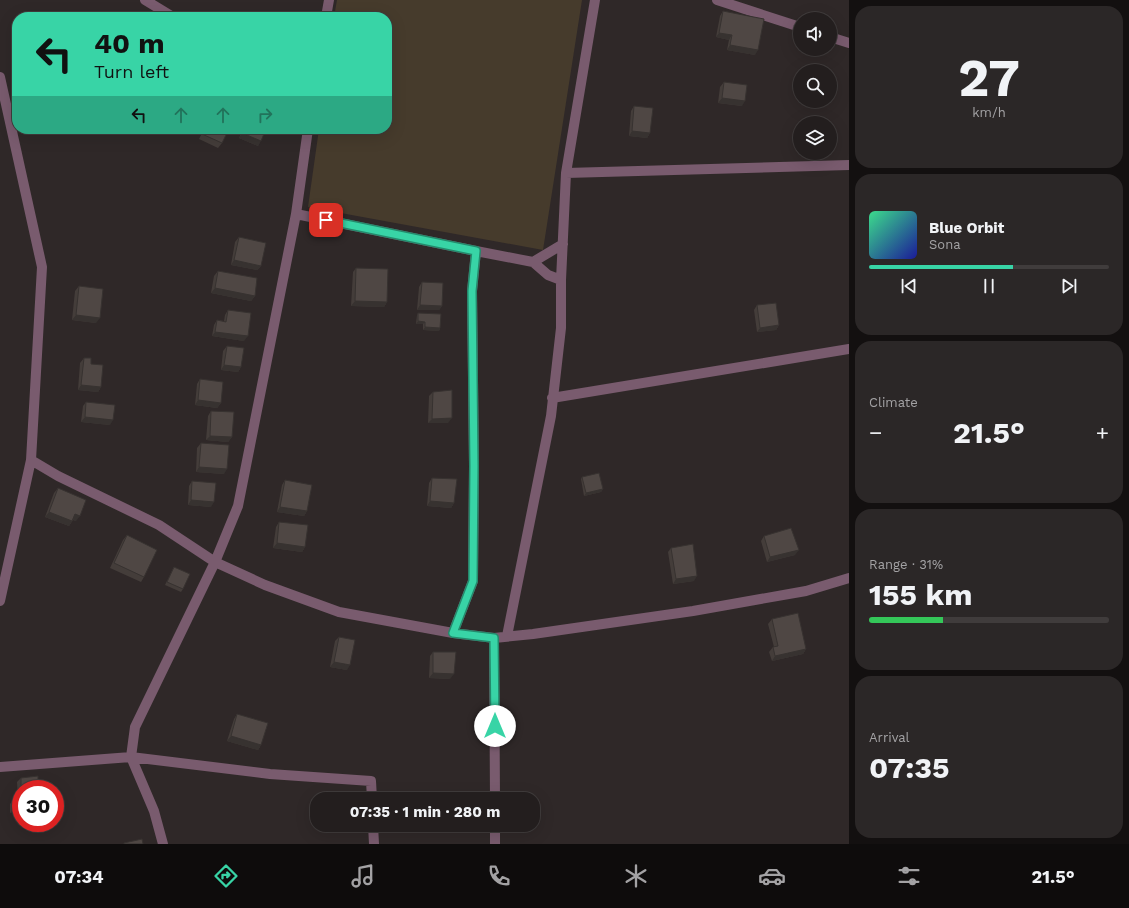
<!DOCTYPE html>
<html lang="en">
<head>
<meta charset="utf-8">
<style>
	body { margin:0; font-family:"Work Sans",sans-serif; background:#2b2727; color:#f1f3f6; height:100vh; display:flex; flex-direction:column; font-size:15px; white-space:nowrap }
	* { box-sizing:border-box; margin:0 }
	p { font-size:13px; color:#a3a2a4 }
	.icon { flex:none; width:22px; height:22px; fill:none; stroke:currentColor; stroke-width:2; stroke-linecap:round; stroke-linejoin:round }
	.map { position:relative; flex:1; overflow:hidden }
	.sheet { display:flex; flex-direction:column; gap:6px; padding:6px; background:#131010; width:280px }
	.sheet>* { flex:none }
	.hud { position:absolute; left:12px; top:12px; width:380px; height:122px; border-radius:16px; box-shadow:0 4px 16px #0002,0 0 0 1px #403c3c; background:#38d4a6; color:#111; overflow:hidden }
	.fabs { position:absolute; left:793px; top:12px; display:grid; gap:8px }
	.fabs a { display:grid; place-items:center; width:44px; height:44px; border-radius:50%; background:#231e1e; box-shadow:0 4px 16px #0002,0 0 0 1px #403c3c; font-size:20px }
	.speed { position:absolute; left:12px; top:780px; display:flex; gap:8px; font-size:20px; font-weight:700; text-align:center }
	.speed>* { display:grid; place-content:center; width:52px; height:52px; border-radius:50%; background:#231e1e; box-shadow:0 4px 16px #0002,0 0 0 1px #403c3c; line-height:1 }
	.speed .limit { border:6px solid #d22; background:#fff; color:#111 }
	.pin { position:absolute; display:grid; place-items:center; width:34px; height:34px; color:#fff; margin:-17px; border-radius:8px; box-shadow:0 2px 6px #0006 }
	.me { position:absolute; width:44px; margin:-22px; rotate:0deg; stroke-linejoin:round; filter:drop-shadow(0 0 3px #0008) }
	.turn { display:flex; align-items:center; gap:14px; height:84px; padding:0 16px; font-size:18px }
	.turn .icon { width:52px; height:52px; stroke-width:2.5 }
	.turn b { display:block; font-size:28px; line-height:34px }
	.lanes { display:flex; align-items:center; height:38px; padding:0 16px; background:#0003; justify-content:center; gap:20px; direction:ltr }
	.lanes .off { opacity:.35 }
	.big { font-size:30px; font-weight:700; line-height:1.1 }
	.sheet .tile { flex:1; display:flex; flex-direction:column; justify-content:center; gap:6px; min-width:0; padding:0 14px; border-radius:16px; background:#2b2727 }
	.sheet .dial { align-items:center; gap:0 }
	.dial b { font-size:52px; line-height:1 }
	.song { display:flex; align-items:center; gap:12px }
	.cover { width:48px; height:48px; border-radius:6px; background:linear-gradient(135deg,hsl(150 70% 55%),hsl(240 70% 35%)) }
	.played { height:4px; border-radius:2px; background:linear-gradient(90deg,#38d4a6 60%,#403c3c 60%) }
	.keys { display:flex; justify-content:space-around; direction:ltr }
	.heat { display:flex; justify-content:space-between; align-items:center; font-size:22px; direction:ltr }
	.charge { height:6px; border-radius:3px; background:linear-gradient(90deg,#34c759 31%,#403c3c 0) }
	.trip { position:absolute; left:310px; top:792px; width:230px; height:40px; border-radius:16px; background:#231e1e; box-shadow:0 4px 16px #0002,0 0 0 1px #403c3c; font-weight:700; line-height:40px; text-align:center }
	.dock { display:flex; height:64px; justify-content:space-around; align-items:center; background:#0e0c0c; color:#a3a2a4 }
	.dock .icon { width:28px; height:28px }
	.dock .selected { color:#38d4a6 }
	.dock b { font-size:18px; color:#f1f3f6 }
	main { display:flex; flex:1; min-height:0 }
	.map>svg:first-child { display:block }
	.green { fill:#463b2c }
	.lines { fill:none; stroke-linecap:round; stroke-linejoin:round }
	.street { stroke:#795b6e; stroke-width:10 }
	.wall { fill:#443d3a }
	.shaded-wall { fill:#373230 }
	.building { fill:#4f4744; stroke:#373230 }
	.route-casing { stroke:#248a6c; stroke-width:10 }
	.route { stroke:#38d4a6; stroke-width:7 }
</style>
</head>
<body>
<main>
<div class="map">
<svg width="849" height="844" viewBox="0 0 849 844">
	<rect width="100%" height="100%" fill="#2f2828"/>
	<path class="green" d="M337 0H582L543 250 308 207 319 129H387V17H334Z"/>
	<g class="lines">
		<path class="street" d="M145 0 173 17
			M717 0 800 27
			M326 17 329 0
			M830 37 849 43
			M0 77 42 267 31 460 0 601
			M566 173 849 165
			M296 214 476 251
			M533 262 563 244
			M552 398 849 349
			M31 460 58 476 159 525 215 562 265 585 339 612 453 633 494 638 533 634 693 611 806 591 849 578
			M453 633 473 581 474 466 472 291 476 251 533 262 548 275 561 280
			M507 636 551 416 561 328V280L566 173 595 0
			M494 638 495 799
			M0 767 131 757 270 774 371 781 372 799
			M373 825 374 844
			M495 825V844
			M163 844 154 811 131 757 135 727 215 562 238 506 296 214 308 129"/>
	</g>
	<path class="wall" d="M723 11 755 55 727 50 729 40 716 37 720 16Z
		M724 82 742 106 718 103 720 87Z
		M634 106 650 133 647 138 629 136 631 111Z
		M204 129H229L222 143 218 148 199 139Z
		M243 129H266L258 146 239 138Z
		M239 237 261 266 257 270 231 265 235 242Z
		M356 268 387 302 384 307 351 306 353 272Z
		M218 271 255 296 251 301 211 293 214 276Z
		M422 282 442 306 439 310H417L419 287Z
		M79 286 96 323 72 320 75 291Z
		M757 305 779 325 776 330 757 332 754 310Z
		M228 310 244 341 212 336 214 325 217 320 224 321 225 315Z
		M418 313 440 328 439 331 423 330V324H416L417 315Z
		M227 346 241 367 238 372 221 370 223 351Z
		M84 358 91 364 101 387 98 392 78 390 80 363Z
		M200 379 221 403 217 408 195 405 197 384Z
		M433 392 448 423H428L429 396Z
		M86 402 110 425 81 422 83 406Z
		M211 411 232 437 228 442 206 440 208 416Z
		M201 443 224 474 196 472 197 448Z
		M582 477 603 489 601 492 584 496 581 479Z
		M432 478 454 503 451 508 427 506 429 483Z
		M285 480 307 511 304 516 277 512 282 485Z
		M192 481 211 507 188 505 189 486Z
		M58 488 76 521 73 520 69 526 45 517 54 493Z
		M279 522 305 547 302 552 273 548 276 527Z
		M127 535 144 577 141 582 110 568 123 540Z
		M764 536 795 555 767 562 761 541Z
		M671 548 694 581 673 584 668 552Z
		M174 567 183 589 181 592 165 585Z
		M772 619 806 649 803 654 772 661 769 652 773 647H774L768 624Z
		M339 637 347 670 330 667 335 641Z
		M433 652 450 679 429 678 430 656Z
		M237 714 261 745 258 750 227 741 234 719Z
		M21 778 38 789H21V813H10V804L13 800 18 799 17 782Z"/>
	<path class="shaded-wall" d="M719 33 732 35 729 40 716 37Z
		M730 45 758 50 755 55 727 50Z
		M722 98 745 101 742 106 718 103Z
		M50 129H77L74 134 48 132Z
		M632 131 650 133 647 138 629 136Z
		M242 133 261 141 258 146 239 138Z
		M234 260 261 266 257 270 231 265Z
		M215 288 255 296 251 301 211 293Z
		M355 301 387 302 384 307 351 306Z
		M420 305 442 306 439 310H417Z
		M76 315 100 318 96 323 72 320Z
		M418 321 425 322 423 324H416Z
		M779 325 776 330 757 332 760 328Z
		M425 327 440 328 439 331 423 330Z
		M215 332 248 336 244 341 212 336Z
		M224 365 241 367 238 372 221 370Z
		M81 385 101 387 98 392 78 390Z
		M198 400 221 403 217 408 195 405Z
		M85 417 113 420 110 425 81 422Z
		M452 418 448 423H428L432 419Z
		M210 436 232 437 228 442 206 440Z
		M199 467 227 469 224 474 196 472Z
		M603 489 601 492 584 496 586 493Z
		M191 500 214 502 211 507 188 505Z
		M430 501 454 503 451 508 427 506Z
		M280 507 307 511 304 516 277 512Z
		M49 512 72 521 69 526 45 517Z
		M75 514 80 516 76 521 72 519Z
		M277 543 305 547 302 552 273 548Z
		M799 550 795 555 767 562 770 557Z
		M697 576 694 581 673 584 676 579Z
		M806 649 803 654 772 661 775 656Z
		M334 662 350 665 347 670 330 667Z
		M433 673 454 674 450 679 429 678Z
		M231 736 261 745 258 750 227 741Z
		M14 808H21V813H10Z"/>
	<path class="building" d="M723 11 764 19 758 50 730 45 732 35 719 33Z
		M724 82 747 85 745 101 722 98Z
		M634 106 653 108 650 133 632 131Z
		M205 129H229L222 143 202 134Z
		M244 129H266L261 141 242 133Z
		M239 237 266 243 261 266 234 260Z
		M356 268 388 269 387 302 355 301Z
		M218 271 257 278 255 296 215 288Z
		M422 282 443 283 442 306 420 305Z
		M79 286 103 289 100 318 76 315Z
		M776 303 779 325 760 328 757 305Z
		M228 310 251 313 248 336 215 332 217 320 226 322Z
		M418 313 441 314 440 328 425 327V322L418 321Z
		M227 346 244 348 241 367 224 365Z
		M84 358H91V364L103 365 101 387 81 385Z
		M200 379 223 382 221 403 198 400Z
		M452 390V418L432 419 433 392Z
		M86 402 115 405 113 420 85 417Z
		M211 411 234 412 232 437 210 436Z
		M201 443 229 445 227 469 199 467Z
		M599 473 603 489 586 493 582 477Z
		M432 478 457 479 454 503 430 501Z
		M285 480 312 485 307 511 280 507Z
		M192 481 216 483 214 502 191 500Z
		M58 488 86 500 80 516 75 514 72 521 49 512Z
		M279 522 308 525 305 547 277 543Z
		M791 528 799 550 770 557 764 536Z
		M127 535 157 550 144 577 114 563Z
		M693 544 697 576 676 579 671 548Z
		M174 567 190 574 183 589 167 582Z
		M798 613 806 649 775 656 773 647 778 646 772 619Z
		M339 637 355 640 350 665 334 662Z
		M433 652H456L454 674 433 673Z
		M237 714 268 723 261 745 231 736Z
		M38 776V789H21V778Z
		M21 799V808H14L13 800Z
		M142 839 143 844H124V843Z"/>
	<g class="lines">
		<defs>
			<path id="route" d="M326 220 476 251 472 291 474 466 473 581 453 633 494 638 495 726"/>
		</defs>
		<use href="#route" class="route-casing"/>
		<use href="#route" class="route"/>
	</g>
</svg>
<div class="fabs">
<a><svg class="icon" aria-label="sound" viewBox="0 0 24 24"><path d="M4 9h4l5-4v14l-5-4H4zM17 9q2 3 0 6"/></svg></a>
<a><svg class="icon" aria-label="search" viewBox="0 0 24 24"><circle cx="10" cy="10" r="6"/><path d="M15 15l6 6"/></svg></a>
<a><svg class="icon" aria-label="layers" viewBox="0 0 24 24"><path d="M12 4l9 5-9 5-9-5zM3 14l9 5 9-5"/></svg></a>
</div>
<div class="speed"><div class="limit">30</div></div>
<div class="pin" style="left:326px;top:220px;background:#d93025"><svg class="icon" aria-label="arrive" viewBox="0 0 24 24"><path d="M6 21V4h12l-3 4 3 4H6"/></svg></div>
<svg class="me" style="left:495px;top:726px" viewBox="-20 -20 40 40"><circle r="19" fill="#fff"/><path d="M0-13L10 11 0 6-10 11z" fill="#38d4a6"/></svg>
<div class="trip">07:35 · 1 min · 280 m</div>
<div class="hud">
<div class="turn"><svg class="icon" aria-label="left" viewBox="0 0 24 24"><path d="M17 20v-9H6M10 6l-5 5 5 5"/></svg><div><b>40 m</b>Turn left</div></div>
<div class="lanes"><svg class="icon" aria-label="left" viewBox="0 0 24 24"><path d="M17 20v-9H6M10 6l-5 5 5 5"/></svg><svg class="icon off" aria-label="ahead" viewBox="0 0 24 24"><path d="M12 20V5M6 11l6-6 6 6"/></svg><svg class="icon off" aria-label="ahead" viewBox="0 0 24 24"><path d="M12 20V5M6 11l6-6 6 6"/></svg><svg class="icon off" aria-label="right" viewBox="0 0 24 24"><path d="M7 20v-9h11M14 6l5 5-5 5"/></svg></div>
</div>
</div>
<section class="sheet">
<div class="tile dial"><b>27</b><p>km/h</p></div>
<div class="tile">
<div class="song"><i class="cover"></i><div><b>Blue Orbit</b><p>Sona</p></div></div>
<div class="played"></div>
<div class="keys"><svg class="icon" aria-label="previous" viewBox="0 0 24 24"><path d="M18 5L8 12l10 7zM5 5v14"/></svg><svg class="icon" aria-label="pause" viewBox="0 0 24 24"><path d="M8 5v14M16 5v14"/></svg><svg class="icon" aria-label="next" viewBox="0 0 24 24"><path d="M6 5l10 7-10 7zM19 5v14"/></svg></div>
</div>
<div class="tile"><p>Climate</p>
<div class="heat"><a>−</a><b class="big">21.5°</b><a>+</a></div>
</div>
<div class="tile"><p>Range · 31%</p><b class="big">155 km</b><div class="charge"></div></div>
<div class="tile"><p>Arrival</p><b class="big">07:35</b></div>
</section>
</main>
<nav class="dock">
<b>07:34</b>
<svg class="icon selected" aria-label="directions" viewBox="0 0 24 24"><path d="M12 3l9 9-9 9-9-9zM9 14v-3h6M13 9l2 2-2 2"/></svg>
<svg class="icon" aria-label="music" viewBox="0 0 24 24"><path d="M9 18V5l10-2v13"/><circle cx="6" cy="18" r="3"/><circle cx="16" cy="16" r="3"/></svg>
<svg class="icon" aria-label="phone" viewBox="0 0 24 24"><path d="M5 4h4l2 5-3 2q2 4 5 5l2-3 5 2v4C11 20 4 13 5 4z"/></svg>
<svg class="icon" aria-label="climate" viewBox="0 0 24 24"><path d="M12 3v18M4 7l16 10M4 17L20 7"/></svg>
<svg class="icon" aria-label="car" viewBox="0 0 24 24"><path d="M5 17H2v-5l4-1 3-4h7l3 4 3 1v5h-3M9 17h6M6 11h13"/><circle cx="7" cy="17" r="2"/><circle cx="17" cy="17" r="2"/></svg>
<svg class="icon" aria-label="filters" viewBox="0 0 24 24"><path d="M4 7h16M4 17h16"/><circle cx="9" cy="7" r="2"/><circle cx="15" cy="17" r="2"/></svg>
<b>21.5°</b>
</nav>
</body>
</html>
